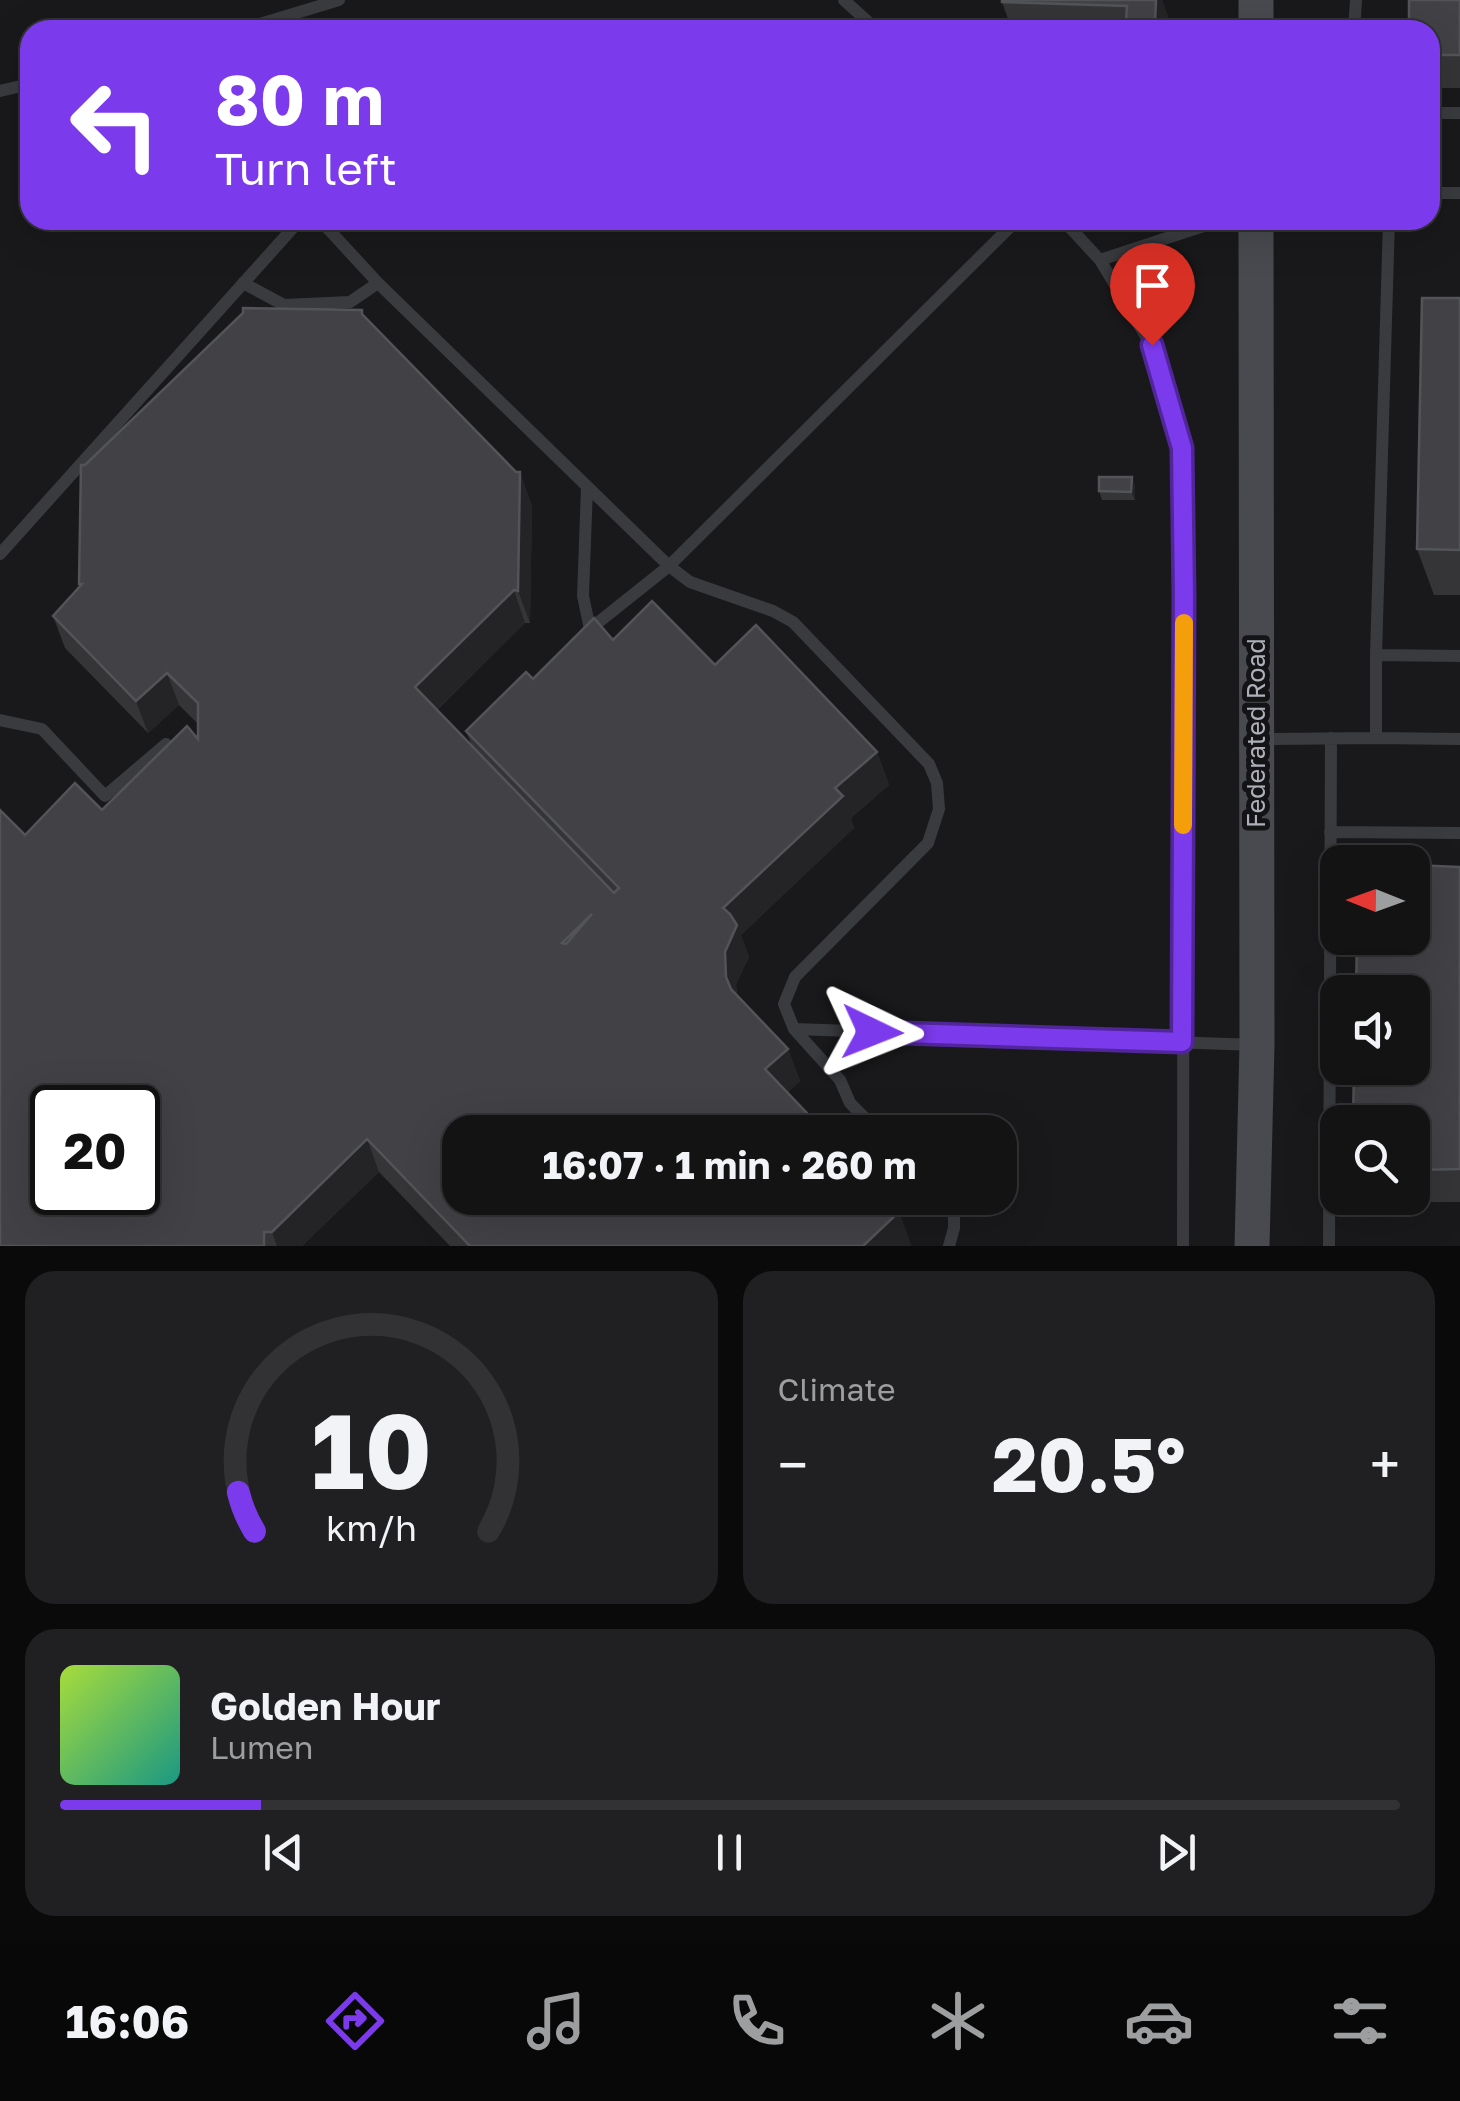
<!DOCTYPE html>
<html lang="en">
<head>
<meta charset="utf-8">
<style>
	body { margin:0; font-family:"Golos Text",sans-serif; background:#202022; color:#f1f3f6; height:100vh; display:flex; flex-direction:column; font-size:38px; white-space:nowrap }
	* { box-sizing:border-box; margin:0 }
	p { font-size:32px; color:#9d9ea0 }
	.icon { flex:none; width:55px; height:55px; fill:none; stroke:currentColor; stroke-width:2; stroke-linecap:round; stroke-linejoin:round }
	.map { position:relative; height:1246px; overflow:hidden }
	.side { display:flex; flex-direction:column; gap:25px; padding:25px; background:#0a0a0b; flex:1 }
	.side>* { flex:none }
	.hud { position:absolute; left:20px; top:20px; width:1420px; height:210px; border-radius:30px; box-shadow:0 10px 40px #0002,0 0 0 2px #323234; background:#7c3aed; color:#fff; overflow:hidden }
	.needle { width:65px; rotate:271deg }
	.buttons { position:absolute; left:1320px; top:845px; display:grid; gap:20px }
	.buttons a { display:grid; place-items:center; width:110px; height:110px; border-radius:20px; background:#131314; box-shadow:0 10px 40px #0002,0 0 0 2px #323234; font-size:50px }
	.speed { position:absolute; left:30px; top:1085px; display:flex; gap:20px; font-size:50px; font-weight:700; text-align:center }
	.speed>* { display:grid; place-content:center; width:130px; height:130px; border-radius:50%; background:#131314; box-shadow:0 10px 40px #0002,0 0 0 2px #323234; line-height:1 }
	.speed .limit { border:5px solid #111; border-radius:15px; background:#fff; color:#111 }
	.pin { position:absolute; display:grid; place-items:center; width:85px; height:85px; color:#fff; margin:-102px -42px; border-radius:50% 50% 50% 0; rotate:-45deg; box-shadow:0 0 10px #0007 }
	.pin .icon { rotate:45deg }
	.me { position:absolute; width:110px; margin:-55px; rotate:92deg; stroke-linejoin:round; filter:drop-shadow(0 0 8px #0008) }
	.turn { display:flex; align-items:center; gap:35px; height:210px; padding:0 30px; font-size:45px }
	.turn .icon { width:130px; height:130px; stroke-width:2.5 }
	.turn b { display:block; font-size:70px; line-height:85px }
	.big { font-size:75px; font-weight:700; line-height:1.1 }
	.side .tile { flex:1; display:flex; flex-direction:column; justify-content:center; gap:15px; min-width:0; padding:0 35px; border-radius:30px; background:#202022 }
	.side .dial { align-items:center; gap:0 }
	.dial svg { height:260px; overflow:visible; fill:none; stroke:#323234; stroke-width:7; stroke-linecap:round; text-anchor:middle }
	.dial text { fill:#f1f3f6; stroke:none }
	.song { display:flex; align-items:center; gap:30px }
	.cover { width:120px; height:120px; border-radius:15px; background:linear-gradient(135deg,hsl(80 70% 55%),hsl(170 70% 35%)) }
	.played { height:10px; border-radius:5px; background:linear-gradient(90deg,#7c3aed 15%,#323234 15%) }
	.keys { display:flex; justify-content:space-around; direction:ltr }
	.heat { display:flex; justify-content:space-between; align-items:center; font-size:55px; direction:ltr }
	.side .tiles { flex:1; display:grid; gap:25px; grid-template-columns:1fr 1fr }
	.tile:last-child { grid-column:span 2 }
	.trip { position:absolute; left:442px; top:1115px; width:575px; height:100px; border-radius:30px; background:#131314; box-shadow:0 10px 40px #0002,0 0 0 2px #323234; font-weight:700; line-height:100px; text-align:center }
	.dock { display:flex; height:160px; justify-content:space-around; align-items:center; background:#080808; color:#9d9ea0 }
	.dock .icon { width:70px; height:70px }
	.dock .selected { color:#7c3aed }
	.dock b { font-size:45px; color:#f1f3f6 }
	.map>svg:first-child { display:block }
	.lines { fill:none; stroke-linecap:round; stroke-linejoin:round }
	.lane { stroke:#3a3b3f; stroke-width:12 }
	.secondary { stroke:#484a4f; stroke-width:35 }
	.wall { fill:#353538 }
	.shaded-wall { fill:#242426 }
	.building { fill:#424246; stroke:#535458; stroke-width:2.5; fill-rule:evenodd }
	.route-casing { stroke:#51269a; stroke-width:25 }
	.route { stroke:#7c3aed; stroke-width:18 }
	.slow { stroke:#f59e0b; stroke-width:18 }
	.labels { text-anchor:middle; stroke-width:10; stroke-linejoin:round; paint-order:stroke }
	.street-label { font-size:25px; fill:#adb0b9; stroke:#141416 }
</style>
</head>
<body>
<div class="map">
<svg width="1460" height="1246" viewBox="0 0 1460 1246">
	<rect width="100%" height="100%" fill="#19191b"/>
	<g class="lines">
		<path class="lane" d="M844 0 877 30
			M240 30 339 0
			M1354 30 1356 0
			M0 91 30 84
			M1430 113H1460
			M1430 193H1460
			M320 220 378 283 669 566 690 582 773 611 793 622 929 764 937 783 939 809 928 843 795 977 784 1004 794 1029 840 1080 850 1103 879 1132
			M1063 220 1100 260 1151 345 1181 448 1184 525 1183 1246
			M1389 220 1376 655 1460 656
			M1100 260 1222 220
			M243 283 284 305 350 302 378 283
			M587 487 583 596 590 629 669 566 1017 220
			M0 554 300 220
			M0 720 42 729 105 796 166 744
			M1376 738 1460 739
			M1262 739 1376 738V655
			M1330 832 1460 833
			M794 1029 1257 1045
			M942 1198 954 1210V1228L949 1246
			M1329 1246 1331 738"/>
		<path class="secondary" d="M1256 30V0
			M1252 1246 1257 1045 1256 220"/>
	</g>
	<path class="wall" d="M1162 0 1168 17V30H1012L1002 2Z
		M1460 0V88H1430V30Z
		M1460 298V595H1434L1417 549Z
		M364 316 532 505 530 623H525L437 710 472 746 466 731 533 679 613 640 715 665 877 752 889 785 851 818 854 828 741 935 749 957 736 984 737 995 788 1049 800 1081 787 1093 899 1212 911 1245 910 1246H450L379 1172 302 1246H0L25 835 102 810 198 739V724L179 705 148 733 65 648 53 616 80 587 79 584 85 465Z
		M1132 477 1135 486V500H1102L1099 491Z
		M1460 867V1202H1364L1362 1198H1412V1122Z"/>
	<path class="shaded-wall" d="M1156 0H1162L1168 17V30H1158L1155 22Z
		M520 472 532 505 530 623 518 591Z
		M1132 477 1135 486V500L1131 492Z
		M514 590 525 623 427 719 415 687Z
		M167 673 179 705 148 733 136 701Z
		M877 752 889 785 851 818 854 828 741 935 749 957 736 984 738 1009 726 977 723 908 835 788Z
		M788 1049 800 1081 777 1102 765 1069Z
		M367 1139 379 1172 302 1246H277L272 1232Z
		M899 1212 911 1245 910 1246H863Z"/>
	<path class="building" d="M1002 0H1156L1155 22 1126 21 1127 6 1002 2Z
		M1409 0H1460V55H1430V30H1409Z
		M1422 298H1460V550L1417 549Z
		M243 308 362 310V314L516 472H520L518 591 514 590 415 687 614 893 619 888 466 731 526 672 533 679 594 618 613 640 652 601 715 665 756 625 877 752 835 788 843 796 723 908 730 914 737 925 725 952 726 977 731 989 788 1049 765 1069 825 1132H460V1198H886L899 1212 863 1246H470L367 1139 272 1232H264V1246H0V810L25 835 75 783 102 810 187 726 198 739V703L167 673 136 701 53 616 82 584H79L81 465H85L243 313ZM592 914 566 944 562 943ZM52 1108H138V1192H52Z
		M1099 477H1132L1131 492 1099 491Z
		M1412 865 1460 867V1169L1412 1170V1122H1353L1354 1068H1412V992H1356L1357 938H1412Z"/>
	<g class="lines">
		<defs>
			<path id="route" d="M872 1032 1182 1042 1184 596 1182 448 1152 345"/>
		</defs>
		<use href="#route" class="route-casing"/>
		<use href="#route" class="route"/>
		<path class="slow" d="M1183 825 1184 623"/>
	</g>
	<g class="labels">
		<g class="street-label">
			<text transform="translate(1256 733) rotate(-90)" y="9">Federated Road</text>
		</g>
	</g>
</svg>
<div class="buttons">
<a><svg class="needle" viewBox="-14 -14 28 28"><path d="M0-13l5 13h-10z" fill="#e53935"/><path d="M0 13l5-13h-10z" fill="#9d9ea0"/></svg></a>
<a><svg class="icon" aria-label="sound" viewBox="0 0 24 24"><path d="M4 9h4l5-4v14l-5-4H4zM17 9q2 3 0 6"/></svg></a>
<a><svg class="icon" aria-label="search" viewBox="0 0 24 24"><circle cx="10" cy="10" r="6"/><path d="M15 15l6 6"/></svg></a>
</div>
<div class="speed"><div class="limit">20</div></div>
<div class="pin" style="left:1152px;top:345px;background:#d93025"><svg class="icon" aria-label="arrive" viewBox="0 0 24 24"><path d="M6 21V4h12l-3 4 3 4H6"/></svg></div>
<svg class="me" style="left:872px;top:1032px" viewBox="-20 -20 40 40"><path d="M0-17L14 15 0 8-14 15z" fill="#7c3aed" stroke="#fff" stroke-width="4"/></svg>
<div class="trip">16:07 · 1 min · 260 m</div>
<div class="hud">
<div class="turn"><svg class="icon" aria-label="left" viewBox="0 0 24 24"><path d="M17 20v-9H6M10 6l-5 5 5 5"/></svg><div><b>80 m</b>Turn left</div></div>
</div>
</div>
<section class="side">
<div class="tiles">
<div class="tile dial"><svg viewBox="0 0 100 80">
<path d="M14 69A42 42 0 1 1 86 69"/>
<path d="M14 69A42 42 0 0 1 9 57" stroke="#7c3aed"/>
<text x="50" y="56" font-size="32" font-weight="700">10</text>
<text x="50" y="72" font-size="11">km/h</text>
</svg></div>
<div class="tile"><p>Climate</p>
<div class="heat"><a>−</a><b class="big">20.5°</b><a>+</a></div>
</div>
<div class="tile">
<div class="song"><i class="cover"></i><div><b>Golden Hour</b><p>Lumen</p></div></div>
<div class="played"></div>
<div class="keys"><svg class="icon" aria-label="previous" viewBox="0 0 24 24"><path d="M18 5L8 12l10 7zM5 5v14"/></svg><svg class="icon" aria-label="pause" viewBox="0 0 24 24"><path d="M8 5v14M16 5v14"/></svg><svg class="icon" aria-label="next" viewBox="0 0 24 24"><path d="M6 5l10 7-10 7zM19 5v14"/></svg></div>
</div>
</div>
</section>
<nav class="dock">
<b>16:06</b>
<svg class="icon selected" aria-label="directions" viewBox="0 0 24 24"><path d="M12 3l9 9-9 9-9-9zM9 14v-3h6M13 9l2 2-2 2"/></svg>
<svg class="icon" aria-label="music" viewBox="0 0 24 24"><path d="M9 18V5l10-2v13"/><circle cx="6" cy="18" r="3"/><circle cx="16" cy="16" r="3"/></svg>
<svg class="icon" aria-label="phone" viewBox="0 0 24 24"><path d="M5 4h4l2 5-3 2q2 4 5 5l2-3 5 2v4C11 20 4 13 5 4z"/></svg>
<svg class="icon" aria-label="climate" viewBox="0 0 24 24"><path d="M12 3v18M4 7l16 10M4 17L20 7"/></svg>
<svg class="icon" aria-label="car" viewBox="0 0 24 24"><path d="M5 17H2v-5l4-1 3-4h7l3 4 3 1v5h-3M9 17h6M6 11h13"/><circle cx="7" cy="17" r="2"/><circle cx="17" cy="17" r="2"/></svg>
<svg class="icon" aria-label="filters" viewBox="0 0 24 24"><path d="M4 7h16M4 17h16"/><circle cx="9" cy="7" r="2"/><circle cx="15" cy="17" r="2"/></svg>
</nav>
</body>
</html>
